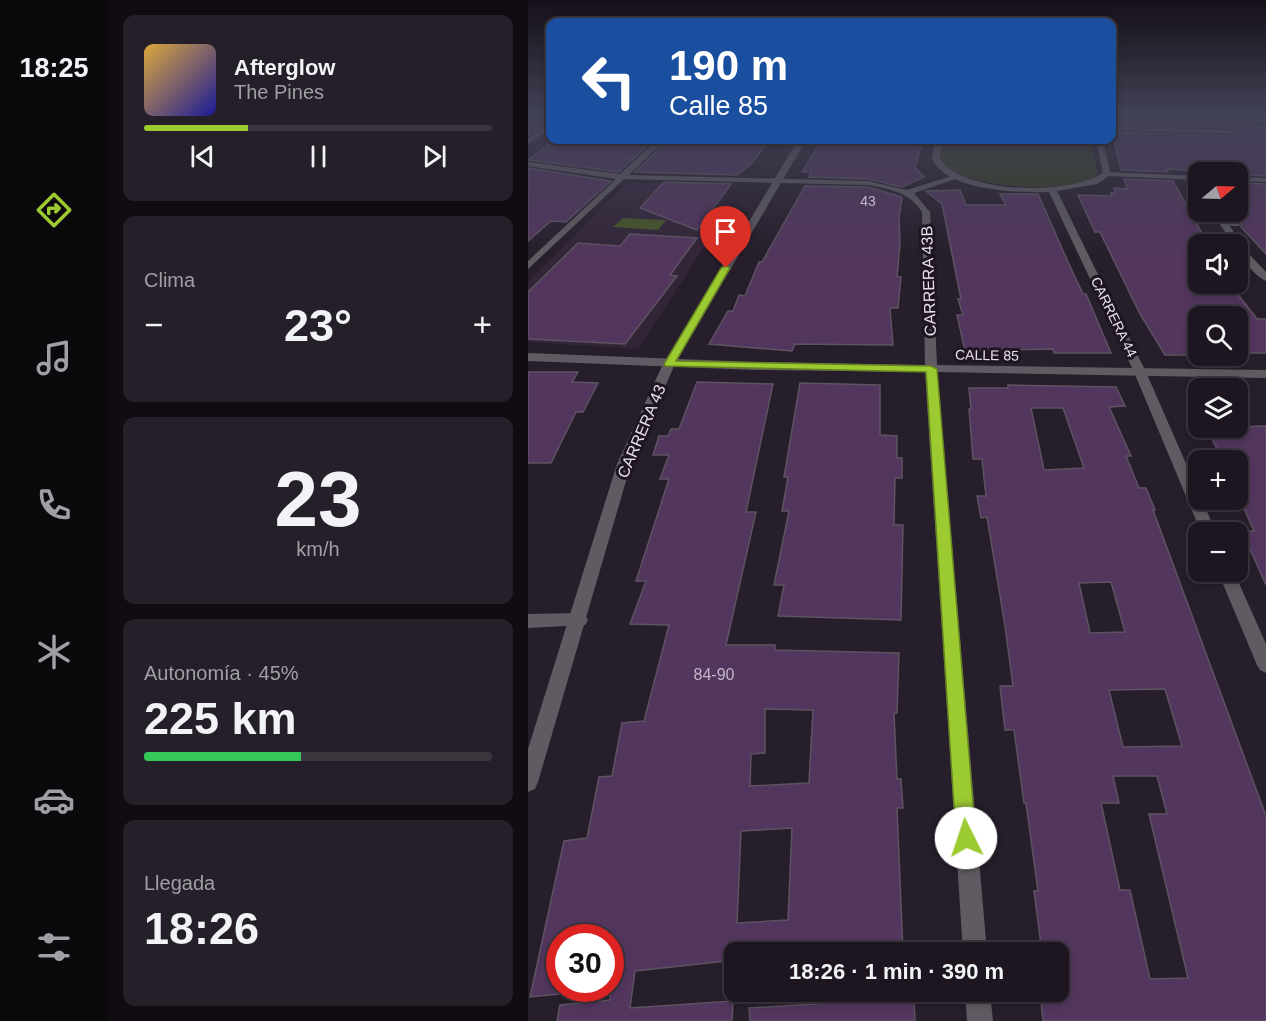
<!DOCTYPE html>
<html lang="es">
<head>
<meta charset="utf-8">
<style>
	body { margin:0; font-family:Helvetica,sans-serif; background:#251f29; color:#f1f3f6; height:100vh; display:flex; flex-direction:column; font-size:22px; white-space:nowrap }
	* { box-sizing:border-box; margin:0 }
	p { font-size:20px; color:#a09fa5 }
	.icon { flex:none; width:33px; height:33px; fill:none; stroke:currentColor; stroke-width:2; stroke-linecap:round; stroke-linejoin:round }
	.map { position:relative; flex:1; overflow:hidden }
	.side { display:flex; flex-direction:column; gap:15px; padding:15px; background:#100c12; width:420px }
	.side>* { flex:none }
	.banner { position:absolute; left:18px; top:18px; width:570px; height:126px; border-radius:12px; box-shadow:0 3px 9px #0003,0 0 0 2px #3b353e; background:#1a4fa0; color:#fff; overflow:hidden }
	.needle { width:39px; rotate:71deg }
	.controls { position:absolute; left:660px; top:162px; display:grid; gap:12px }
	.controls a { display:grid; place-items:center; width:60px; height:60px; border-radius:12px; background:#1d1620; box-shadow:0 3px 9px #0003,0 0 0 2px #3b353e; font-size:30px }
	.speed { position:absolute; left:18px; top:924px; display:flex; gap:12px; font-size:30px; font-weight:700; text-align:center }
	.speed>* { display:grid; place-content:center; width:78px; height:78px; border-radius:50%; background:#1d1620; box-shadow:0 3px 9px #0003,0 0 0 2px #3b353e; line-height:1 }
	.speed .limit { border:9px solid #d22; background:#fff; color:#111 }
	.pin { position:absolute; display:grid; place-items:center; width:51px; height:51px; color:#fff; margin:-62px -26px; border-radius:50% 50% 50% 0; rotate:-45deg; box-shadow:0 0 6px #0007 }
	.pin .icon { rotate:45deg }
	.me { position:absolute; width:66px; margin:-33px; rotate:356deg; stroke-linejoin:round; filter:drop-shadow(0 0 4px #0008) }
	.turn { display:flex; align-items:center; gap:21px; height:126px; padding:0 24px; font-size:27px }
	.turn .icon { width:78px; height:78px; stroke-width:2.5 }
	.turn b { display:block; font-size:42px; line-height:51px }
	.big { font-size:45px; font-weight:700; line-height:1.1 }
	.side .card { flex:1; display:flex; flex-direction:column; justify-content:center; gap:9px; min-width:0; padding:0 21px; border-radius:12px; background:#251f29 }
	.side .dial { align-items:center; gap:0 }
	.dial b { font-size:78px; line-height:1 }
	.song { display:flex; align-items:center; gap:18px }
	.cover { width:72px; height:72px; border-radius:9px; background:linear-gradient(135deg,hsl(40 70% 55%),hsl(240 70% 35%)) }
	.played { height:6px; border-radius:3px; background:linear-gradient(90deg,#9cca31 30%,#3b353e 30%) }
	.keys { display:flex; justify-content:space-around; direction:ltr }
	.heat { display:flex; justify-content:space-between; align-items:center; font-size:33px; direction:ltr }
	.charge { height:9px; border-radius:4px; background:linear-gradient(90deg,#34c759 45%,#3b353e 0) }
	.trip { position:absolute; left:196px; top:942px; width:345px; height:60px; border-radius:12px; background:#1d1620; box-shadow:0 3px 9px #0003,0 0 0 2px #3b353e; font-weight:700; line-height:60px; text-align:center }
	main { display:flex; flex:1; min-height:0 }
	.tab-bar { display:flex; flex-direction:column; width:108px; justify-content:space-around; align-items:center; background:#0c090d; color:#a09fa5 }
	.tab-bar .icon { width:42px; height:42px }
	.tab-bar .on { color:#9cca31 }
	.tab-bar b { font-size:27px; color:#f1f3f6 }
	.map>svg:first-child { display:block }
	.built { fill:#332538 }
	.green { fill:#333e1f }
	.water { fill:#465727 }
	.building { fill:#52365e; stroke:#5e5362; stroke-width:1.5; fill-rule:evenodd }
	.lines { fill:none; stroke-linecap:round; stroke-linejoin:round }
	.service { fill:#605b62; fill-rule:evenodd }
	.minor { fill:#605b62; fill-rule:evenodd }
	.tertiary { fill:#605b62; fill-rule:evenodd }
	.route { fill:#9cca31; stroke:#658320; stroke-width:1.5 }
	.labels { text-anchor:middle; stroke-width:6; stroke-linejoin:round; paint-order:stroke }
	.number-label { font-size:14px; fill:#c2b6c7 }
	.far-street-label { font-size:14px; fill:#e7e0ea; stroke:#1e1521 }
	.street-label { font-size:16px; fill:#e7e0ea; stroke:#1e1521 }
	.near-number-label { font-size:16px; fill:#c2b6c7 }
</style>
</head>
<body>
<main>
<nav class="tab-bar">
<b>18:25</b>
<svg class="icon on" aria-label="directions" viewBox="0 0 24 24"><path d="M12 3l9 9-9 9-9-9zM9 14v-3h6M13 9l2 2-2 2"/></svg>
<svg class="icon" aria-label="music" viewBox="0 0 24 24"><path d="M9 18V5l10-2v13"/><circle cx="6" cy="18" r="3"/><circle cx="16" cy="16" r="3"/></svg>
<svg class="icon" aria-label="phone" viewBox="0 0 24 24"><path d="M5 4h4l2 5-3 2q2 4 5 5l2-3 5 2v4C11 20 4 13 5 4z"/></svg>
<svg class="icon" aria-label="climate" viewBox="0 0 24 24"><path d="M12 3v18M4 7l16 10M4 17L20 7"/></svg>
<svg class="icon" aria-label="car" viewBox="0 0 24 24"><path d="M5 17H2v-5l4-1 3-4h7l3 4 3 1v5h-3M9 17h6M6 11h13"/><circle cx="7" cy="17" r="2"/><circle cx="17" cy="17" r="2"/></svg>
<svg class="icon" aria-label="filters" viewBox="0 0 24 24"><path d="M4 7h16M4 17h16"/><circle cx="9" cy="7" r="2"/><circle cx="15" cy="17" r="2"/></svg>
</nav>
<section class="side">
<div class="card">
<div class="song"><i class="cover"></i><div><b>Afterglow</b><p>The Pines</p></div></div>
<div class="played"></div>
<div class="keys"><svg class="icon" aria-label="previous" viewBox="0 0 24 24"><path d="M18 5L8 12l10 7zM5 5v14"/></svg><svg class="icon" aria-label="pause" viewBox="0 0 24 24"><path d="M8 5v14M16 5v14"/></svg><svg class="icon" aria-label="next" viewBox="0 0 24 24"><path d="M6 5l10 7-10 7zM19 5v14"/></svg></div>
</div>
<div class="card"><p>Clima</p>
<div class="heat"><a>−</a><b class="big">23°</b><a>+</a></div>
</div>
<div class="card dial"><b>23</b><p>km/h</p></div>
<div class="card"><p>Autonomía · 45%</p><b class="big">225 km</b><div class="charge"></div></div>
<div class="card"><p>Llegada</p><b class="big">18:26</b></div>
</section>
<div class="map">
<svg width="738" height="1021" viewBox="0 0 738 1021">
	<rect width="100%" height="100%" fill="#271e2b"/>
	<path class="built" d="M206 182 192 202 204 204 110 349 0 342V281L99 183Z"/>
	<path class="green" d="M415 140H562L570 174C548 196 433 189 415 162 410 156 413 147 415 140Z"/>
	<path class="water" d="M95 218 138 220 130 230 85 227Z"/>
	<path class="building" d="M0 112H22V121L0 136Z
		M584 112 706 116 738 129V176L638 169 640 172 593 170 584 132 701 136 707 131 701 128 584 124Z
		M27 140H125L91 172 0 160Z
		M153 140 213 141 211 143 238 144 225 162 209 175 107 172 139 141Z
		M294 140H395L387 167 396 177 374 187 340 179 281 177 283 172H274Z
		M0 168 83 181 38 222 23 221 0 241Z
		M596 179 645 181 680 244H670V284H702L729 319H738V353H715L710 345V316H670V355H637L612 314 572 232H567L550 195 584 196 583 193H588L586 188 599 189Z
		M136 182 203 184 169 230 112 208Z
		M710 183 738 184V254L713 227 714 223 708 222 698 212H710Z
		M277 186 340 187 374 197 371 218 372 244 369 277H373L370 308H362L365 345 267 344 264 351 181 344 200 311H205L211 295 217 296 231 262H234Z
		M432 190 438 205H478L472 194H510L540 262 555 294H558L583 353H526L525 349 437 351 429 315H435L430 299H433L414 204 398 191Z
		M102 234 169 238 142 275 149 276 97 344 0 339V292L50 243 92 246Z
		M0 372H50L44 382 70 383 55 412H48L23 463H0Z
		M169 382 245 384 218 512H228L198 645H247V650L371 653 369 713H366L369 779H373L375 808H369L375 952H207V960L107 971 102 1008 205 1001 204 1021H29L32 1005 82 1000V938H32V994L2 997 36 841 59 838 71 777 84 776 94 723 116 721 141 625 102 624 118 581H108L141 479H132L141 455H125L131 436H140L143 429H151ZM237 709 285 710 281 783 222 786 223 754 237 753ZM264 828 260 920 209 923 213 831Z
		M272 383 352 385V435L369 436V458H374V478H367L366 525H375L373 620 250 616 256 585H246L261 511H254L260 477H256Z
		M480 385 588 387 597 406 581 407 603 456H598L611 488H618L627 510H625L738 816V1021H515L512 992H531V952H514L506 891H510L498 803H496L486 730H477L472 686H485L477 626 459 517 453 518 449 496H458L454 459H445L441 409H443L441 388H480ZM503 408H535L556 468 516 470ZM583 582 597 632 562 633 551 583ZM637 689 654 746 595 747 581 690ZM585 776H629L639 814H621L660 978 622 979 602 890H592L573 803H591Z
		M738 426V585L714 531H726L710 495V460H695L678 428Z
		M386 998 387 1021H222L221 1008Z"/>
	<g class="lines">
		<path class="service" d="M695 224H711L713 225 711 226H695Z"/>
		<path class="minor" d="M712 112H721L738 120V124Z
			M22 123V128L0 144V139Z
			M584 126 701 130 705 132 701 134 584 130Z
			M129 140H137L101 175 340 181 379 190 430 174V178L386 193 402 212 409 365 738 370V378L409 372 459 952H435L397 372 227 370 0 361V353L227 362 397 365 394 212C382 192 361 189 340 185L96 179 0 269V261L88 179 0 166V162L92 174Z
			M684 212H692L721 254 738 272V281C727 276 710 257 710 244H705Z
			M51 613 57 615 60 620 57 625 0 628V614Z
			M437 992H462L465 1021H439Z"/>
		<path class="tertiary" d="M270 140H278L147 364 103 464 10 782 7 789 0 792V749L89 464 135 364Z
			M407 140H414L412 159C438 195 541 195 575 173L568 140H575L582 172 670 176V180L581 176 569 184 529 191 618 372 670 491V500H674L688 532H673L606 372 521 192C491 193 419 191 404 159Z
			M710 177 738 178V182L710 181Z
			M690 572H706L738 644V673L732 670 729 665Z"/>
	</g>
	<linearGradient id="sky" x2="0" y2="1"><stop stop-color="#151018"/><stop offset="0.44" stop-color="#414155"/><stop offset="1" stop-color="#414155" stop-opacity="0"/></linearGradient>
	<rect width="738" height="255" fill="url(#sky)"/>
	<path class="route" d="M198 265 202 268 148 361 403 366 409 369 448 838 445 845 438 848 431 845 428 838 398 372 137 366 136 364 193 268Z"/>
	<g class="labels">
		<g class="number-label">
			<text x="340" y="206">43</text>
		</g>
		<g class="far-street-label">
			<text transform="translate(586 317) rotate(64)" y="5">CARRERA 44</text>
			<text transform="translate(459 355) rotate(1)" y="5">CALLE 85</text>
		</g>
		<g class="street-label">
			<text transform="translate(400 281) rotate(-92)" y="6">CARRERA 43B</text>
			<text transform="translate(113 431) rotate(-67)" y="6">CARRERA 43</text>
		</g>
		<g class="near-number-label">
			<text x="186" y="680">84-90</text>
		</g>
	</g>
</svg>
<div class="controls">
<a><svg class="needle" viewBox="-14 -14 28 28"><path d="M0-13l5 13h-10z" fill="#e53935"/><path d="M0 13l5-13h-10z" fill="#a09fa5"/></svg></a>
<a><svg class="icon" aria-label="sound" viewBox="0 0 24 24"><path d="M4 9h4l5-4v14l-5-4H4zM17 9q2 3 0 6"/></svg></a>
<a><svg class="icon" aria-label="search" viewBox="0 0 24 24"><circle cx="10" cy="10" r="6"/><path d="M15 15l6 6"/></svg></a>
<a><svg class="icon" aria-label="layers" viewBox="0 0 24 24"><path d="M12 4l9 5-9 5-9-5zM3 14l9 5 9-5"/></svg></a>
<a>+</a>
<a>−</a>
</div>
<div class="speed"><div class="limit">30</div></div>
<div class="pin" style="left:198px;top:268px;background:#d93025"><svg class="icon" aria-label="arrive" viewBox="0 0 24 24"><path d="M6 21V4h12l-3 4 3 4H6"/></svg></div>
<svg class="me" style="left:438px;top:838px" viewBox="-20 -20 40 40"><circle r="19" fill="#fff"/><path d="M0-13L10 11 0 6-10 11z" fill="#9cca31"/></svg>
<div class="trip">18:26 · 1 min · 390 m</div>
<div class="banner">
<div class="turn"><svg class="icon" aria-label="left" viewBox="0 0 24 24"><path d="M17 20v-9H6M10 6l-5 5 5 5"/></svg><div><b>190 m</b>Calle 85</div></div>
</div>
</div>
</main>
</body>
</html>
